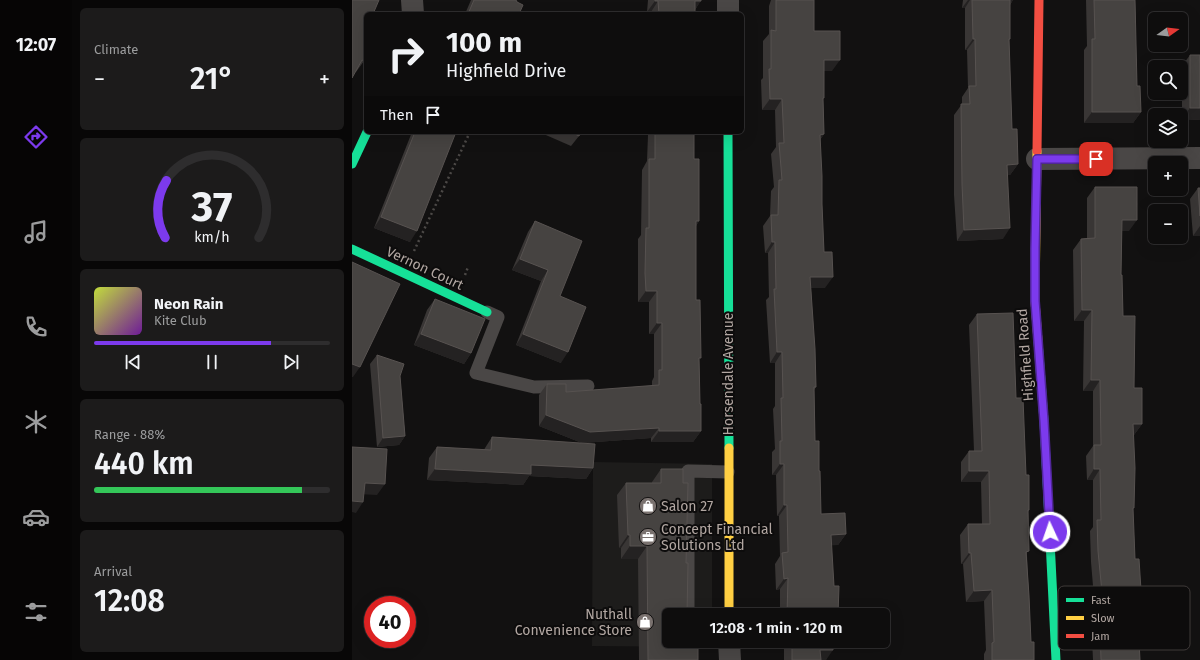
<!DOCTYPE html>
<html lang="en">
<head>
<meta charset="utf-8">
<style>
	body { margin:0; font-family:"Fira Sans",sans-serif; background:#1c1b1b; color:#f1f3f6; height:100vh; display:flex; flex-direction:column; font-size:15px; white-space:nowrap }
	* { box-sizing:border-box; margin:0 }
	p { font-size:13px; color:#9b9c9d }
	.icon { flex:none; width:22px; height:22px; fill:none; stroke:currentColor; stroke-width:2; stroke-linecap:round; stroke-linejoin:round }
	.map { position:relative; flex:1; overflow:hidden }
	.drawer { display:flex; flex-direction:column; gap:8px; padding:8px; background:#080707; width:280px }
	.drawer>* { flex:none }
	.banner { position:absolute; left:12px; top:12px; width:380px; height:122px; border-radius:6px; box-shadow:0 4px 16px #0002,0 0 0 1px #2e2d2e; background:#0e0d0d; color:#f1f3f6; overflow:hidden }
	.needle { width:26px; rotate:76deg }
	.fabs { position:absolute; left:796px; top:12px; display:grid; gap:8px }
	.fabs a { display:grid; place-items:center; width:40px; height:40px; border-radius:6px; background:#0e0d0d; box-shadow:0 4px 16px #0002,0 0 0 1px #2e2d2e; font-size:20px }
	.speed { position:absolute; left:12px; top:596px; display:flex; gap:8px; font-size:20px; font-weight:700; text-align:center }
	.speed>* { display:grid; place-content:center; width:52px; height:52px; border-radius:50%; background:#0e0d0d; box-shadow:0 4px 16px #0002,0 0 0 1px #2e2d2e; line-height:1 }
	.speed .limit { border:6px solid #d22; background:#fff; color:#111 }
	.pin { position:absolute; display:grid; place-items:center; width:34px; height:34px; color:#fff; margin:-17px; border-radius:8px; box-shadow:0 2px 6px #0006 }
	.me { position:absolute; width:44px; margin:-22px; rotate:357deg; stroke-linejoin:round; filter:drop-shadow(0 0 3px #0008) }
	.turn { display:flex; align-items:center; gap:14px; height:84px; padding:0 16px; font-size:18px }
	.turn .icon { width:52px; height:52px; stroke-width:2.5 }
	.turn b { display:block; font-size:28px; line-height:34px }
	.then { display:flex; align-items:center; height:38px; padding:0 16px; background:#0003; gap:8px; font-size:15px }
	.big { font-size:30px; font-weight:600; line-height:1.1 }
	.drawer .widget { flex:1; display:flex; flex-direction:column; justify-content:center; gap:6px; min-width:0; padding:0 14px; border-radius:6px; background:#1c1b1b }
	.drawer .dial { align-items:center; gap:0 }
	.dial svg { height:104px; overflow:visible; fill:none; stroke:#2e2d2e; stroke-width:7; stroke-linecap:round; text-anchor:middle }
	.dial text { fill:#f1f3f6; stroke:none }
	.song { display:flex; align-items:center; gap:12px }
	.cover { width:48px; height:48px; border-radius:6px; background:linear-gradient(135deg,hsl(70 70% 55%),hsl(280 70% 35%)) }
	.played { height:4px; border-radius:2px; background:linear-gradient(90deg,#7c3aed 75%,#2e2d2e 75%) }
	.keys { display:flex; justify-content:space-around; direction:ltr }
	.heat { display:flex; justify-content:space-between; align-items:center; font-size:22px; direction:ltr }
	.charge { height:6px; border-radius:3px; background:linear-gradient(90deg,#34c759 88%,#2e2d2e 0) }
	.trip { position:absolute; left:310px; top:608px; width:228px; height:40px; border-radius:6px; background:#0e0d0d; box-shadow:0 4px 16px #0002,0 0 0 1px #2e2d2e; font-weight:600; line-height:40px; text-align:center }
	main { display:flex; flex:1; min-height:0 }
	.dock { display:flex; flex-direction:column; width:72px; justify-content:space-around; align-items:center; background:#060505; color:#9b9c9d }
	.dock .icon { width:28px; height:28px }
	.dock .selected { color:#7c3aed }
	.dock b { font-size:18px; color:#f1f3f6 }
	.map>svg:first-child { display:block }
	.built { fill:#1d1c1b }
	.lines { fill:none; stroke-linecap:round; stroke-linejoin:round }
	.path { stroke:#4c4947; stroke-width:2.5; stroke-dasharray:2 3; stroke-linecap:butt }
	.lane { stroke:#4a4746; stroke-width:13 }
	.street { stroke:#4a4746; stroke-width:22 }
	.fast { stroke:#16e098; stroke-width:9 }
	.slow { stroke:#ffcf43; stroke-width:9 }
	.jam { stroke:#f24e42; stroke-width:9 }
	.wall { fill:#393635 }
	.shaded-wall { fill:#242222 }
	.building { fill:#464341; stroke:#575250 }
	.route-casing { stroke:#51269a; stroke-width:10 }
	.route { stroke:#7c3aed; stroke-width:7 }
	.labels { text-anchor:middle; stroke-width:4; stroke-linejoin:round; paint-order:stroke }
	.street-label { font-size:14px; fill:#b2a7a2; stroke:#0d0c0c }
	.poi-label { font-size:14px; fill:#b2a7a2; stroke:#0d0c0c; text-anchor:start }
	.key { fill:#0d0c0c; stroke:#3f3a39; stroke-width:1 }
	.key-label { font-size:11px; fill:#b2a7a2 }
</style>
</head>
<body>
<main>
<nav class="dock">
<b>12:07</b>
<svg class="icon selected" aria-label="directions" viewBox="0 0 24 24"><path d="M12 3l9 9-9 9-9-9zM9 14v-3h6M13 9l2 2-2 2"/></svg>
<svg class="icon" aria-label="music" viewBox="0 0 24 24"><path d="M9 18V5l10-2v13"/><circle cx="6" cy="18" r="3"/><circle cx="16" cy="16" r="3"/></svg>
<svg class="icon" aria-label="phone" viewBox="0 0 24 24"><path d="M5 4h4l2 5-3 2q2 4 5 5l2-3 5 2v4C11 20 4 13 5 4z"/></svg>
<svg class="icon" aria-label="climate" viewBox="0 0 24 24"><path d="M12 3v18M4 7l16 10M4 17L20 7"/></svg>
<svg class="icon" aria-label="car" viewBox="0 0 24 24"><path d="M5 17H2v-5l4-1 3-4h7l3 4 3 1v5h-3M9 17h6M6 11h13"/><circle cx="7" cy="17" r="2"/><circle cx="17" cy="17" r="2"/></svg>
<svg class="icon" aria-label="filters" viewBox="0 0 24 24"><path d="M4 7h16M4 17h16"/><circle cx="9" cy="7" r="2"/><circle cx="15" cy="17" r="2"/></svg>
</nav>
<section class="drawer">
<div class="widget"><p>Climate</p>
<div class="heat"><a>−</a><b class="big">21°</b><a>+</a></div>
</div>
<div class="widget dial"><svg viewBox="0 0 100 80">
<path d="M14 69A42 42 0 1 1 86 69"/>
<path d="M14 69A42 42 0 0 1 15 25" stroke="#7c3aed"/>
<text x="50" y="56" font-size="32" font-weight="700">37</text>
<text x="50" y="72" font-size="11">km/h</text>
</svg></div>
<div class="widget">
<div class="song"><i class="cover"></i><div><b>Neon Rain</b><p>Kite Club</p></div></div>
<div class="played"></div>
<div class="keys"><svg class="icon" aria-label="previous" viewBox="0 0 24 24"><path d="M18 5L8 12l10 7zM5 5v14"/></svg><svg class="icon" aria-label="pause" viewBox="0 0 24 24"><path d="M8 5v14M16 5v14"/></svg><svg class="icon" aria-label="next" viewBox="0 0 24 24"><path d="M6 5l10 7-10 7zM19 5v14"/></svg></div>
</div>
<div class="widget"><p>Range · 88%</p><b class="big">440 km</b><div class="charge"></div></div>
<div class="widget"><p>Arrival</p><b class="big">12:08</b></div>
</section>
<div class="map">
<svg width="848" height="660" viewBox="0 0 848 660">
	<rect width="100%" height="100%" fill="#121111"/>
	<path class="built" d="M241 462 360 464V615H317V641H360V647L240 646Z"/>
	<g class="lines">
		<path class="path" d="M62 251 118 132
			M113 275 116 267"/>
		<path class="lane" d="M135 312 146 317 124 373 182 387 236 386
			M336 615V471L376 472"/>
		<path class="street" d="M60 0 61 14
			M376 0V14
			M685 159 848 158
			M377 641 378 660"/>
		<path class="fast" d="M376 132 377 448
			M0 164 15 132
			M0 249 135 312
			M686 341 692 421 704 660"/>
		<path class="slow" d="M685 151 683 301 686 341
			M377 448V615"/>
		<path class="jam" d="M685 151 687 0"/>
	</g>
	<path class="wall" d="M119 0H164L167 14H113Z
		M296 0H349L343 10V14H299V12H295Z
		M419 0H462V31L480 71H472L471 100 472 134 468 140 470 204 473 288H459L464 387 462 390 463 441 467 471 469 514 494 534 486 545H479L482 586 486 615H428V589L424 590 423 564 428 556 427 516H425L424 475H420V452L423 449 421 409 423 406V363H418L414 300 417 297 416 253H413L411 226 418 216 419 191 422 187 419 154 424 147 423 110H410L409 80 411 78V41L417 34V6Z
		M611 0H661L658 5V39L657 40 660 129 666 164 658 175H656L651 239 605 241 602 195V115L610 104V97L616 88 615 50H613V8H610Z
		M734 0H783L785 86 789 112 781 123H732V50L735 46Z
		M14 30 12 61 4 72H3Z
		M838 55H848V120L830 119V66Z
		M60 132H104L58 242 22 228Z
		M187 132H229L227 136 219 146Z
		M298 132H342V159L347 221 344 226V300L347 360 348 404 349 431 341 442H299V438L230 443 187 426V395L195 384 214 392 300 386V381L302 377V334H297V302H286V239L289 235 290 170 295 161 296 135Z
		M743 187 777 231H770L769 275 771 316 782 388 790 424 782 435 781 509 783 559 785 596 784 641 788 660H741L740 639H739L740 614 743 610 739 562 738 531 741 527V480H735L734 456 741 446V391H731L732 321H722L721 250 729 239 735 238V198Z
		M846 188H848V236H841L838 199Z
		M183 221 208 296 209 363 164 345 189 281 160 270 176 232Z
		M83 299 119 353 112 364 62 345 75 310Z
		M625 314 664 398 674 475 677 510 676 512 675 555 679 642 682 660H632V654L634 650 632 601 614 602 611 564H609L608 535 616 524H630L629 482H609V462L617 451H622L617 325Z
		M25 355 48 376 53 436 47 445 25 447 18 364Z
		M140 437 241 468 234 479 177 476 171 485 75 480 77 458 85 447 132 450 133 448Z
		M309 469 317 615 346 660H287L286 559H269V548H267L265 495 274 483H300V482Z
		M432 641H481L474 660H432Z"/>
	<path class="shaded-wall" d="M616 0H618L613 8H610Z
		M657 0H661L654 10Z
		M303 1H306L299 12H295Z
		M343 1H349L341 12Z
		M621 39H623L615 50H613Z
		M472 60H488L480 71H464Z
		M418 99H430L423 110H410Z
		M838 108H848V120L830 119Z
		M740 112H789L781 123H732Z
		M472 134 464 145 468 135Z
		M666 164 658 175 648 176 655 165Z
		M29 217 65 231 58 242 22 228Z
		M770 220H785L777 231H762Z
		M344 221H347L340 232Z
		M848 226V236H841Z
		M658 228 651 239 605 241 612 230Z
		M420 242H423L416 253H413Z
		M168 259 196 270 189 281 160 270Z
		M458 277H481L473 288H451Z
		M294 291H305L297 302H286Z
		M730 310H740L732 321H722Z
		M305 323H310L302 334H297Z
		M69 334 119 353 112 364 62 345Z
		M171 334 216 352 209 363 164 345Z
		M425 352H430L423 363H418Z
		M0 364 8 367 1 377H0Z
		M739 380H748L741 391H731Z
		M194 415 307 428 299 438 230 443 187 426Z
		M781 424H790L782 435Z
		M307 431H349L341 442H299Z
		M53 436 47 445 25 447 31 438Z
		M428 464H432L424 475H420Z
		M179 465 241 468 234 479 177 476 171 485 75 480 83 469Z
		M742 469H748L741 480H735Z
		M617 471H637L629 482H609Z
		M13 483 33 484 25 495 5 494Z
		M0 501 11 502 4 513 0 512Z
		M432 505H435L427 516H425Z
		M494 534 486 545 471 546 479 535Z
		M276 535H278L269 548H267Z
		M278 546H295L286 559H269Z
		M617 553H619L611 564H609Z
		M436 578 428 589 424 590 432 579Z
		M640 590 632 601 614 602 622 591Z
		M785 590H789L782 601Z
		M747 628H748L740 639H739Z
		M468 650H481L474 660H462Z"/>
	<path class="building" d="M0 0H27L21 14H14V56L12 61 10 60 0 78Z
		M122 0H164L165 2 171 5 167 14H116Z
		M303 0H349V1H343V14H307L306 1H303Z
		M424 0H462V31H488V60H472V98H471L472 134 468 135 470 176V204L472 252H480L481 277H458L463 349 464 387H462L463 441H467V471H468L469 514 493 513 494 534 479 535 482 586H487L486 615H435L436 578 432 579 430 553 436 552 435 505H432V464H428V441H430L429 398H431L430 352H425L422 289H424L423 242H420L419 215H426L427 180H430L427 143H432L430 99H418L417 69H419V30L424 31Z
		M620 0H658V39H657L660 129H665L666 164 655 165 658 228 612 230 610 184 609 104H618L617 86H624L623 39H621Z
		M742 0H783L785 86H788L789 112H740V39H743Z
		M838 55H848V108H838Z
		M63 132H104L65 231 29 217Z
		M219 132H229L227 136Z
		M303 132H342V159H347V221H344V300H348L349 358H347L348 404H349V431H307V428L238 432 194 415 195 384H214V392L307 385V370H310V323H305V291H294L293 273 294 228H297V159H303Z
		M743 187H785V220H770L769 275H770L771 316H783L782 388H790V424H781L783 468 782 508H781L783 559H787L789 590H785L784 641H787L788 660H749L748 628H747V603H751L746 551 745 520H749L748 469H742V445H749L748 380H739L740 310H730L729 239 743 238Z
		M846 188H848V216Z
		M183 221 230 241 208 296 234 307 216 352 171 334 196 270 168 259Z
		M0 262 48 284 8 367 0 364Z
		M83 299 133 319 119 353 69 334Z
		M661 313 664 398H671L674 475H677V510H676L677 551 674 552 677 596 679 642H682V660H640V643L642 642 640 590 622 591 619 553H617L616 524H638L637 471H617V451H630L625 314Z
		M25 355 52 364 48 376 53 436 31 438Z
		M140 437 243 444 241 468 179 465V474L83 469 85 447 139 450Z
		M0 447 35 449 33 484 13 483 11 502 0 501Z
		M309 469H331V483H336L334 563H336L335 615H317V641H346V660H296L295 546H278V535H276L274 483H309Z
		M440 641H481V650H468L469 660H440Z"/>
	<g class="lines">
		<defs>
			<path id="route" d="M698 532 692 421 683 301V248L685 159H744"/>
		</defs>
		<use href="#route" class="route-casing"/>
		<use href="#route" class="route"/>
	</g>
	<defs>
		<symbol id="shop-disc" viewBox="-11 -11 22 22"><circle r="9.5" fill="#7a726f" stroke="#0d0c0c"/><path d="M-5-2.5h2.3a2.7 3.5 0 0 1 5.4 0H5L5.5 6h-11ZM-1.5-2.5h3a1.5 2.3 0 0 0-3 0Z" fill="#fff"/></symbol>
		<symbol id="office-disc" viewBox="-11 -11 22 22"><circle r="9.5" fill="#7a726f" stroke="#0d0c0c"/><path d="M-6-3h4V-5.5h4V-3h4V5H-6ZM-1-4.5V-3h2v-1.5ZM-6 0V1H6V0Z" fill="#fff"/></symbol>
	</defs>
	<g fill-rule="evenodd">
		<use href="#shop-disc" x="286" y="496" width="20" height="20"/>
		<use href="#office-disc" x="286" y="527" width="20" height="20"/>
		<use href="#shop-disc" x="283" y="612" width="20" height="20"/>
	</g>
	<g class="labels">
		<g class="street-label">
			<text transform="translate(73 268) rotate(25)" y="5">Vernon Court</text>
			<text transform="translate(673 355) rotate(-94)" y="5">Highfield Road</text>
			<text transform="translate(376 374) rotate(-90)" y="5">Horsendale Avenue</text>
		</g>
		<g class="poi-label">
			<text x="309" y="511">Salon 27</text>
			<text x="309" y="534">Concept Financial<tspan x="309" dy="16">Solutions Ltd</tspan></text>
			<text x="280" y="619" text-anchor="end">Nuthall<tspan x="280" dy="16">Convenience Store</tspan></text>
		</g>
	</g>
	<rect x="706" y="586" width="132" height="64" rx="6" class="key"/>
	<rect x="714" y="598" width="18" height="4" fill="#16e098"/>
	<rect x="714" y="616" width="18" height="4" fill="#ffcf43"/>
	<rect x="714" y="634" width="18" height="4" fill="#f24e42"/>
	<g class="key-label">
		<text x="739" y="604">Fast</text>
		<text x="739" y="622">Slow</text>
		<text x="739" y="640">Jam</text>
	</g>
</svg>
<div class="fabs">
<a><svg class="needle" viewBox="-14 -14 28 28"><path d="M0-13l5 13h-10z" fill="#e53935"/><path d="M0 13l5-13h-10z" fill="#9b9c9d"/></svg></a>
<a><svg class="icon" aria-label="search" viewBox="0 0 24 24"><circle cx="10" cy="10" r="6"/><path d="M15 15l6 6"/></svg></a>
<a><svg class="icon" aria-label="layers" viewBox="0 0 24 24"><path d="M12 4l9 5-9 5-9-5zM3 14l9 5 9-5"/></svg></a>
<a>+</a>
<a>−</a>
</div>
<div class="speed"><div class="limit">40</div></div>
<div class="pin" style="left:744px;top:159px;background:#d93025"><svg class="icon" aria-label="arrive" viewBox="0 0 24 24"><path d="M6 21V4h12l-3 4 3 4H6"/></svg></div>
<svg class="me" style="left:698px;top:532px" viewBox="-20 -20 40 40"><circle r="17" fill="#7c3aed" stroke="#fff" stroke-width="3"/><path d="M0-11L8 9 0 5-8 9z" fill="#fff"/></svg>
<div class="trip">12:08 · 1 min · 120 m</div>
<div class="banner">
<div class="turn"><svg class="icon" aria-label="right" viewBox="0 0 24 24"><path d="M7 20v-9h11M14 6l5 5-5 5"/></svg><div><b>100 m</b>Highfield Drive</div></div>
<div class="then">Then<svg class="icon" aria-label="arrive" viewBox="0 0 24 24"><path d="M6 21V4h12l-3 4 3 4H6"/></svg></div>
</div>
</div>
</main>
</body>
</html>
